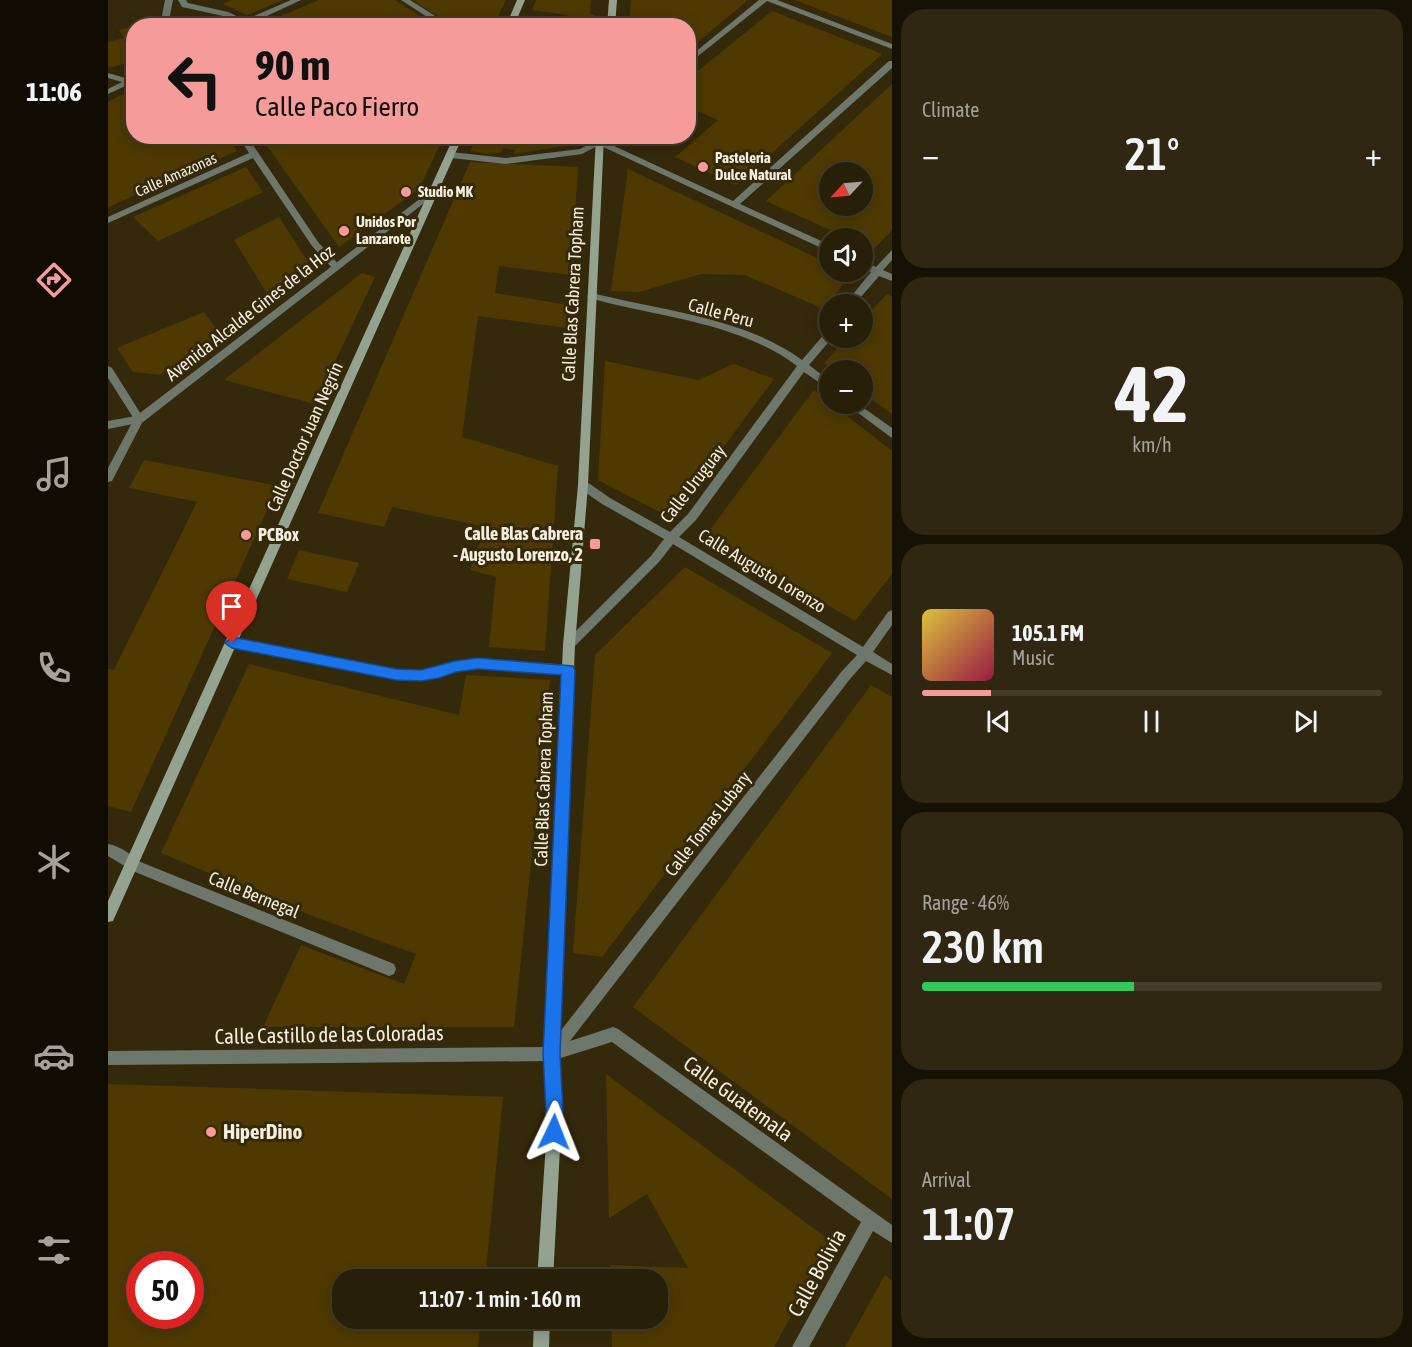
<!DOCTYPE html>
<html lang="en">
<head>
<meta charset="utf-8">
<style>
	body { margin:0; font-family:"Asap Condensed",sans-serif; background:#302712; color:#f1f3f6; height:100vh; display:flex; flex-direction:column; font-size:22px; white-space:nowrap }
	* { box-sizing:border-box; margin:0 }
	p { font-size:20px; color:#a5a29c }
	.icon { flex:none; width:33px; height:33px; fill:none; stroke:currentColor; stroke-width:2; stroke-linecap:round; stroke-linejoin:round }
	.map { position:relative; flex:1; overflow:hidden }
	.panel { display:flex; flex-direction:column; gap:9px; padding:9px; background:#161105; width:520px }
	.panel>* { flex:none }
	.banner { position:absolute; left:18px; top:18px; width:570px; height:126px; border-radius:24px; box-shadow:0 3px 15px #0003,0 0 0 2px #443d2a; background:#f59b9a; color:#111; overflow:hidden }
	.needle { width:39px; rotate:244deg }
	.fabs { position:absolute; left:711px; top:162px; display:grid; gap:12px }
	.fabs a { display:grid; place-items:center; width:54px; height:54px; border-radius:50%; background:#281f09; box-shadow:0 3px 15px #0003,0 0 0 2px #443d2a; font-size:30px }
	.speed { position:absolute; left:18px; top:1251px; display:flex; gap:12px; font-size:30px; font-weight:700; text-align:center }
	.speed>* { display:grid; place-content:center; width:78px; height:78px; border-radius:50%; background:#281f09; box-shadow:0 3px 15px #0003,0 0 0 2px #443d2a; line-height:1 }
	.speed .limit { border:9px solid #d22; background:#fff; color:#111 }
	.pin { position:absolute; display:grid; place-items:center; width:51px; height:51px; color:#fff; margin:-62px -26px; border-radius:50% 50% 50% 0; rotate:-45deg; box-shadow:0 0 6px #0007 }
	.pin .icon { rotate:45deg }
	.me { position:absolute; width:66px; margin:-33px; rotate:2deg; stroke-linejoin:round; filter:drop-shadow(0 0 4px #0008) }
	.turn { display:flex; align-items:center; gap:21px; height:126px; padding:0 30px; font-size:27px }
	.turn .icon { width:78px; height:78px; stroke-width:2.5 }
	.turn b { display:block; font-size:42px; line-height:51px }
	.big { font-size:45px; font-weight:600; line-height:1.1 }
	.panel .tile { flex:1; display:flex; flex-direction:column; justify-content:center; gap:9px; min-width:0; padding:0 21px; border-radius:24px; background:#302712 }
	.panel .dial { align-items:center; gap:0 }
	.dial b { font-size:78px; line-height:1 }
	.song { display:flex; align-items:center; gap:18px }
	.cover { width:72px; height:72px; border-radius:9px; background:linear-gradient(135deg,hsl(50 70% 55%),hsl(340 70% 35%)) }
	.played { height:6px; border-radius:3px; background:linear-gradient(90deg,#f59b9a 15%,#443d2a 15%) }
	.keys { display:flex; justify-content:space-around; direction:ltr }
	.heat { display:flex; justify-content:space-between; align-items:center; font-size:33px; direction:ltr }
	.charge { height:9px; border-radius:4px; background:linear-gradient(90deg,#34c759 46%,#443d2a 0) }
	.trip { position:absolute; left:224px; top:1269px; width:336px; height:60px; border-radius:24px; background:#281f09; box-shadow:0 3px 15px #0003,0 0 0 2px #443d2a; font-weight:600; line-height:60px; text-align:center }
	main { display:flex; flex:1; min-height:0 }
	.menu { display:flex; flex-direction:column; width:108px; justify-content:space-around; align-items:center; background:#100c04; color:#a5a29c }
	.menu .icon { width:42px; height:42px }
	.menu .active { color:#f59b9a }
	.menu b { font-size:27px; color:#f1f3f6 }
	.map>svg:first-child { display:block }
	.building { fill:#4e3a01; fill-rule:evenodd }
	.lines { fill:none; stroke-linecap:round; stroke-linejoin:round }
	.service { fill:#6e776c; fill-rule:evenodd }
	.minor { fill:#6e776c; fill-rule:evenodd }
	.tertiary { fill:#6e776c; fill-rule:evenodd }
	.secondary { fill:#94a390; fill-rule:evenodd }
	.route { fill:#1a73e8; stroke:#114b97; stroke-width:1.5 }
	.poi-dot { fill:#f59b9a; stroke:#35290c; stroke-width:2 }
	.labels { text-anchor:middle; stroke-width:6; stroke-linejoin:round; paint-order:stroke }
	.far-poi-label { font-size:15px; font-weight:bold; fill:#f5eede; stroke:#35290c; text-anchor:start }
	.far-street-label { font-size:15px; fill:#f5eede; stroke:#35290c }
	.street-label { font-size:18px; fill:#f5eede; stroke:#35290c }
	.poi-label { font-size:18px; font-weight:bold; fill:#f5eede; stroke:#35290c; text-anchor:end }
	.near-street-label { font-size:21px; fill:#f5eede; stroke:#35290c }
	.near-poi-label { font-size:21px; font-weight:bold; fill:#f5eede; stroke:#35290c; text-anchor:start }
</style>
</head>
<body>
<main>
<nav class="menu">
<b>11:06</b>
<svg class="icon active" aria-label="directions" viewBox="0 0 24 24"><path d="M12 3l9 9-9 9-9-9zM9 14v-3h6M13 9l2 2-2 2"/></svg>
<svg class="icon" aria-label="music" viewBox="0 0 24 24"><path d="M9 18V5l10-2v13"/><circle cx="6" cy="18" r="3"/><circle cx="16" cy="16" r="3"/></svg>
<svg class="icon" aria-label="phone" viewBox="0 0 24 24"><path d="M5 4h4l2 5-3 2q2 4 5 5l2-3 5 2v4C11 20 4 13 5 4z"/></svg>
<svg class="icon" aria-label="climate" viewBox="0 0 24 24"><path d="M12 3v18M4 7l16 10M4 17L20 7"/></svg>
<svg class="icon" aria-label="car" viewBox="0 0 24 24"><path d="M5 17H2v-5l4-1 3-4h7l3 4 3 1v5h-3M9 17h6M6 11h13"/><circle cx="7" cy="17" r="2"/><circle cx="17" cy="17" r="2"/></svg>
<svg class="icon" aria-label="filters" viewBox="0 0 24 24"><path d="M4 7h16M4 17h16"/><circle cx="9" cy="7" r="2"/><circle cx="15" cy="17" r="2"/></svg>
</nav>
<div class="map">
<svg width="784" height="1347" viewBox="0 0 784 1347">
	<rect width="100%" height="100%" fill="#35290c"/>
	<path class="building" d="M124 0H175L139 15 115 4Z
		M211 0H287L327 26H159L156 23Z
		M305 0H398L385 26H345Z
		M428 0H483L482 14 487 15V26L457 22 460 15 424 10Z
		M523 0H637L639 1 580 50V26H521Z
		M687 0H784V37Z
		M664 11 774 54 628 185 567 157 610 120 580 107V79Z
		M26 26V61L4 67 0 66V42L16 38 11 30Z
		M784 84V230L765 250 754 245V238H740L658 201ZM722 172H754V206H722Z
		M26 88V136H119L129 151 0 207V102Z
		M152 136H336L311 189 231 247Z
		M369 136H471L470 144 406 154 407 150 395 148 393 153 381 154 362 151Z
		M362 162 470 167 463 275 391 266 387 293 461 305 459 328 370 316 354 437 450 466 437 651 381 647 388 577 362 570 378 527 284 507 276 527 210 513Z
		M138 167 155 192 50 241 25 217Z
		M520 169 722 264V272H738L743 274 716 309 637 275 593 274 531 292 503 291Z
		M171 217 202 265 161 297 126 240Z
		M254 273 267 277 207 404 116 380Z
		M779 294 784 297V414L754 392V370H726L716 363 739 338H754V321Z
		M96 312 112 334 52 375 25 372 9 348Z
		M497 361 590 380 626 364 666 379 563 518 490 480Z
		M706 390 784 451V574L747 621 598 535Z
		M36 460 170 486 23 812 0 806V669L6 670 89 502 21 488Z
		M191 550 251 563 239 592 179 579Z
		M577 567 724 653 494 957 465 953 487 655Z
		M141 664 351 715 358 675 442 680 406 1027H155L193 945 296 984 308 954 207 917 53 853Z
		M763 685 784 697V1199L525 1007Z
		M498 1074 724 1242 666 1347H504L503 1318H549V1280H503L502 1265 580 1268 539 1194 501 1218Z
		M0 1084 395 1097 377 1280H234V1318H373L370 1347H0ZM32 1264H82V1316H32Z
		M777 1275 784 1281V1347H737Z"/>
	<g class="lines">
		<path class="service" d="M25 859 286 964 288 969 286 974 281 976 20 869 18 865 20 861Z"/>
		<path class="minor" d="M57 0H65L60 26H52Z
			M70 0H78L80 3 120 12 137 20 183 0H193L144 23 149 26H137L115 16 74 7Z
			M293 0H302L343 26H333Z
			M651 0H669L784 44V49L659 1 580 64V58Z
			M781 61H784V68L632 204 722 245V252L491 145 474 154 398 164 343 158 339 155 343 152 398 158 472 149 491 139 625 201Z
			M0 73 21 79 26 77V82L0 94V89L14 82 0 78Z
			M130 136H139L210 242 231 265V269H225L204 246 145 158 0 223V217L141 153Z
			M784 250V260L775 270 784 274V281L771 276 747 304H737L763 272 754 268V261L768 267Z
			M484 293C551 310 638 318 694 360L719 331 722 330V338H724L701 365 722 381V390L696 372 588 520 571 537 755 647 780 612 784 610V625L765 652 784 664V675L758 661 742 679 462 1041 505 1027 510 1029 784 1225V1243L765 1231 701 1347H684L753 1222 504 1042 443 1061 0 1065V1051L440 1047 734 671 749 655 565 544 551 562 465 648H457L455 645 457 642 543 556 556 539 494 504 471 488 470 485 471 482H479L502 498 562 532 580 514 689 366C631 322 549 317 481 298L479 296Z
			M0 366 4 368 36 419 4 481 0 482V468L26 419 0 378Z
			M738 404H750L784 428V438Z
			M124 638 288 670 313 671 347 661 370 658 460 665 464 666 466 670 464 674 460 675 370 668 347 671 313 681 288 680 124 648 120 646 118 643 120 640Z
			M0 844C12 846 26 855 32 865L30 869 25 871 0 856Z"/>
		<path class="tertiary" d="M326 188 329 189V193L35 422 0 429V421L28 416Z"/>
		<path class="secondary" d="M409 0H417L406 26H398Z
			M501 0H509L507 26H499Z
			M346 136H355L5 921 0 922V901Z
			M488 136H496L480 485 467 645 450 1054 454 1111 445 1280H429L440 1111 436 1054 455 645 470 485Z
			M426 1318H442L441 1347H425Z"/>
	</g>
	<path class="route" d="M124 637 288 669 313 670 347 661 370 658 465 666 467 670 452 1054 455 1111 452 1138 446 1140 439 1138 437 1132 438 1111 435 1054 453 675 370 669 348 672 331 678 313 681 288 680 124 648 117 643Z"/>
	<g class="poi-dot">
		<circle cx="595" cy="167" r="6"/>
		<circle cx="298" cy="192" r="6"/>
		<circle cx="236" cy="231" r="6"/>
		<circle cx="138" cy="535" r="6"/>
		<rect x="481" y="538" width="12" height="12" rx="3"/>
		<circle cx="103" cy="1132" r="6"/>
	</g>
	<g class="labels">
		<g class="far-poi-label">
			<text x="607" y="163">Pasteleria<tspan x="607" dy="17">Dulce Natural</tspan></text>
			<text x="310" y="197">Studio MK</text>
			<text x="248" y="227">Unidos Por<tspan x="248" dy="17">Lanzarote</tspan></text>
		</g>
		<g class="far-street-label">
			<text transform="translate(68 175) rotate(-24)" y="5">Calle Amazonas</text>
		</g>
		<g class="street-label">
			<text transform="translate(465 294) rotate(-87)" y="6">Calle Blas Cabrera Topham</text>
			<text transform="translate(142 313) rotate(-38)" y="6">Avenida Alcalde Gines de la Hoz</text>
			<text transform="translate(613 313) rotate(15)" y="6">Calle Peru</text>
			<text transform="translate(197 437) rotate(-66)" y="6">Calle Doctor Juan Negrín</text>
			<text transform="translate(585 484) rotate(-52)" y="6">Calle Uruguay</text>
			<text transform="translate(654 571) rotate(31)" y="6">Calle Augusto Lorenzo</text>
			<text transform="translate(436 779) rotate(-88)" y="6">Calle Blas Cabrera Topham</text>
			<text transform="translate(600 824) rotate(-52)" y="6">Calle Tomas Lubary</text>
			<text transform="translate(146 895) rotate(22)" y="6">Calle Bernegal</text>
		</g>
		<g class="poi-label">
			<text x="475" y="540">Calle Blas Cabrera<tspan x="475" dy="21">- Augusto Lorenzo, 2</tspan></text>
			<text x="150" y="541" text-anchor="start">PCBox</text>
		</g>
		<g class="near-street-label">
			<text transform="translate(221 1035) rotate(-1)" y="7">Calle Castillo de las Coloradas</text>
			<text transform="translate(630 1099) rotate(36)" y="7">Calle Guatemala</text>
			<text transform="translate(709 1273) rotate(-61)" y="7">Calle Bolivia</text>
		</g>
		<g class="near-poi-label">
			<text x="115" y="1139">HiperDino</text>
		</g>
	</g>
</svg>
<div class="fabs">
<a><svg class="needle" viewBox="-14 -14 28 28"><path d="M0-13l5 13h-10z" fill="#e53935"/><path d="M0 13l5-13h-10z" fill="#a5a29c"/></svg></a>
<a><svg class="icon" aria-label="sound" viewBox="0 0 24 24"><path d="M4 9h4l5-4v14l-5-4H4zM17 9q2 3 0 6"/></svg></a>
<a>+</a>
<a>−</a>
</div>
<div class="speed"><div class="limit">50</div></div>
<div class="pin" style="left:124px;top:643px;background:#d93025"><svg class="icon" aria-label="arrive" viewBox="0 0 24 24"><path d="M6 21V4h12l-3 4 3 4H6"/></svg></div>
<svg class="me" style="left:446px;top:1132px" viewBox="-20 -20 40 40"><path d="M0-17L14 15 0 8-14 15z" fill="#1a73e8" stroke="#fff" stroke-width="4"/></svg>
<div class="trip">11:07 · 1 min · 160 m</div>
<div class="banner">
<div class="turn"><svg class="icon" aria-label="left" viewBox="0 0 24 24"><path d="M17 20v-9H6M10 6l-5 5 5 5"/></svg><div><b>90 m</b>Calle Paco Fierro</div></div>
</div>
</div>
<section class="panel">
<div class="tile"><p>Climate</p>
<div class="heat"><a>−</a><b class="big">21°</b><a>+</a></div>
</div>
<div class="tile dial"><b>42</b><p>km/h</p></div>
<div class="tile">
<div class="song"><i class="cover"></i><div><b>105.1 FM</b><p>Music</p></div></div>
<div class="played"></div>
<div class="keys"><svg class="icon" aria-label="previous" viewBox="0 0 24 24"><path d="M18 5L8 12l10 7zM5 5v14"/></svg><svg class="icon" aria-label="pause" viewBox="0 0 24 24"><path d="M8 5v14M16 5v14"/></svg><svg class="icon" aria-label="next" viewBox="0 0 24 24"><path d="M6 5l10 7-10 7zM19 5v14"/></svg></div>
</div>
<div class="tile"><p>Range · 46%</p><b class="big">230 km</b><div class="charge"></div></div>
<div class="tile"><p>Arrival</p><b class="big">11:07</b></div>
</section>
</main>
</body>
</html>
